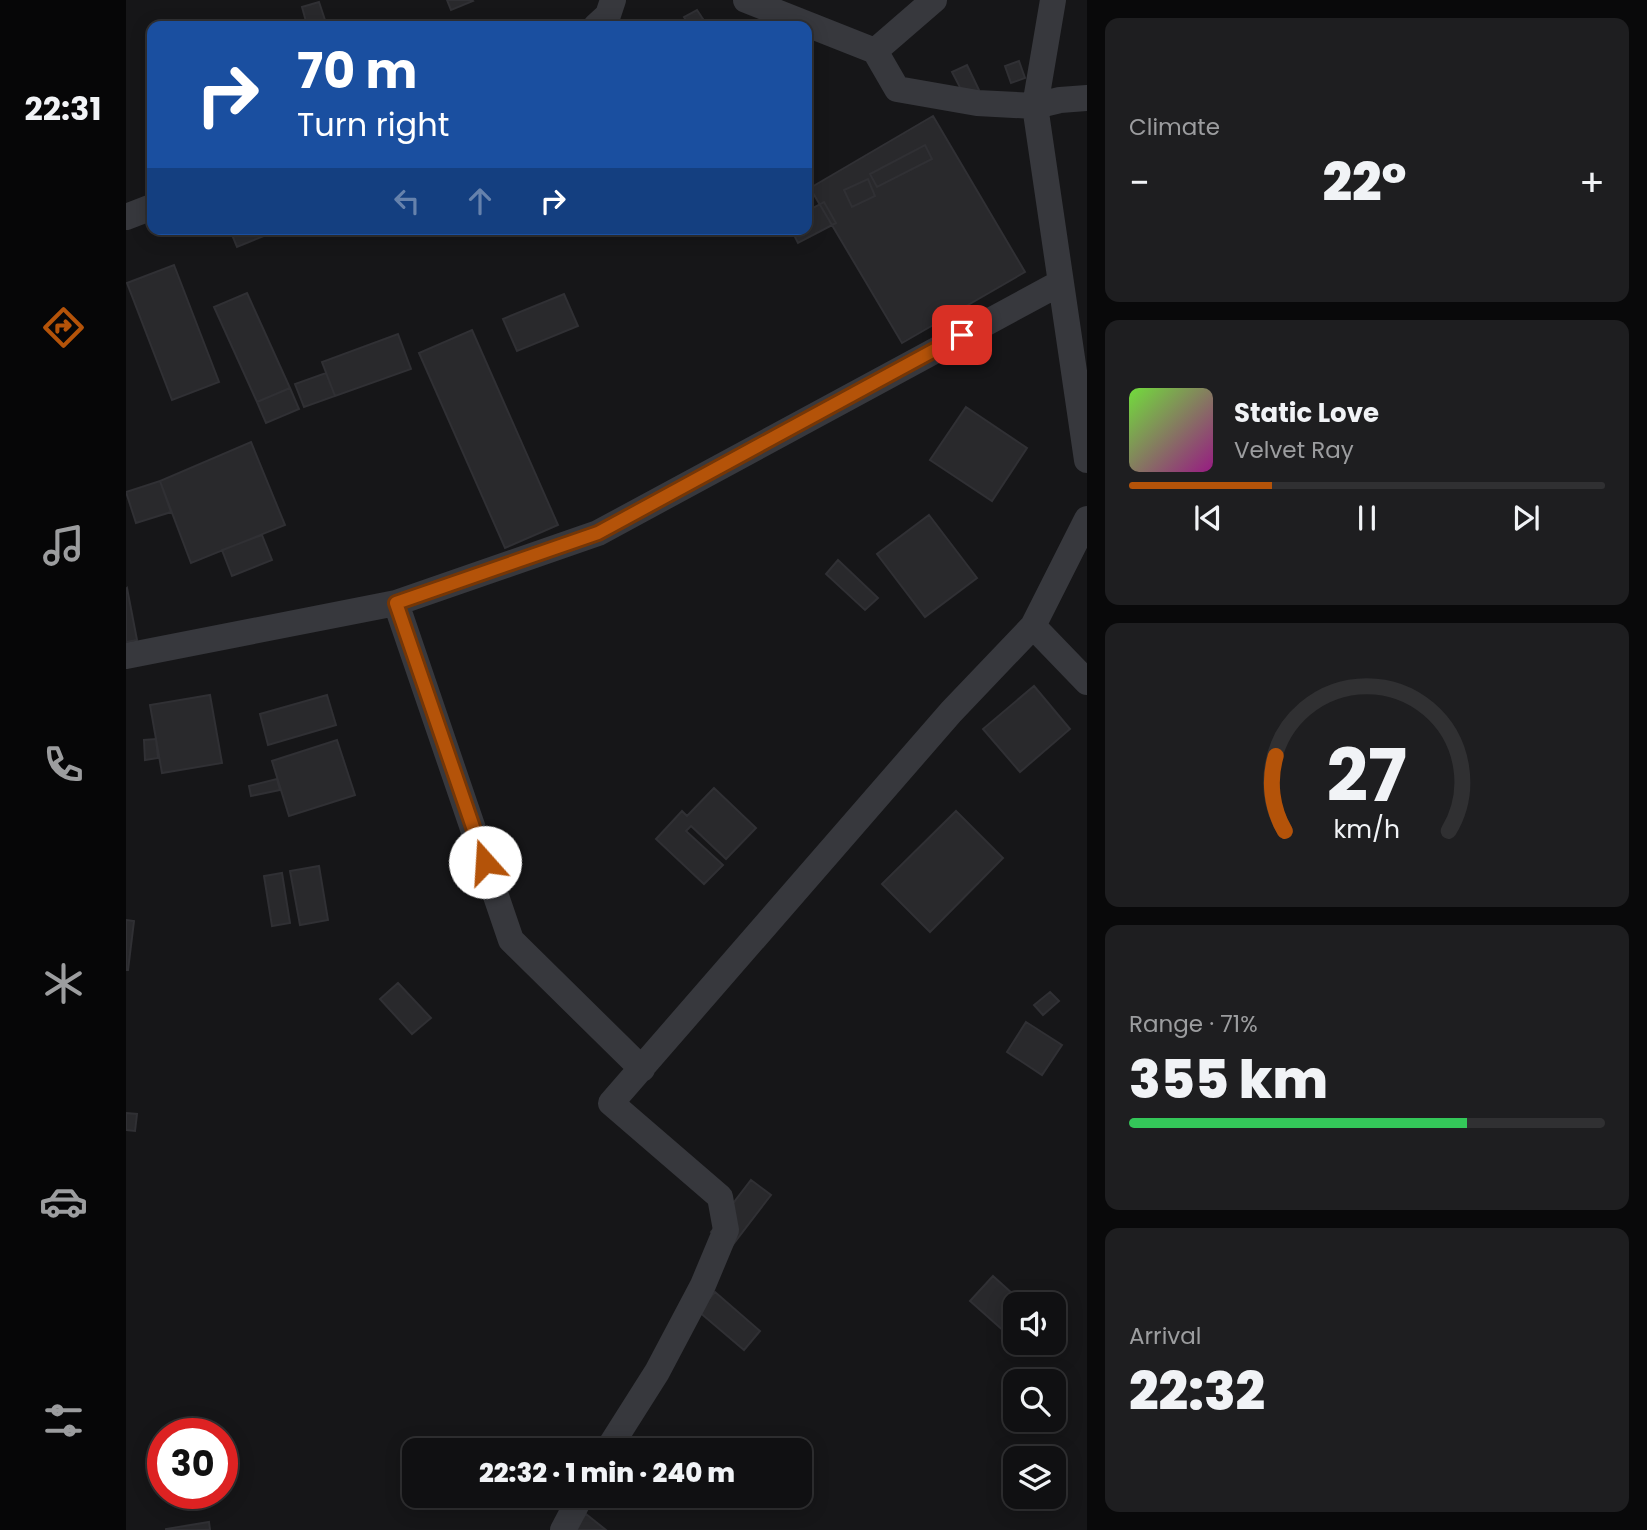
<!DOCTYPE html>
<html lang="en">
<head>
<meta charset="utf-8">
<style>
	body { margin:0; font-family:Poppins,sans-serif; background:#1e1e20; color:#f1f3f6; height:100vh; display:flex; flex-direction:column; font-size:26px; white-space:nowrap }
	* { box-sizing:border-box; margin:0 }
	p { font-size:23px; color:#9c9d9f }
	.icon { flex:none; width:38px; height:38px; fill:none; stroke:currentColor; stroke-width:2; stroke-linecap:round; stroke-linejoin:round }
	.map { position:relative; flex:1; overflow:hidden }
	.panel { display:flex; flex-direction:column; gap:18px; padding:18px; background:#09090a; width:560px }
	.panel>* { flex:none }
	.banner { position:absolute; left:21px; top:21px; width:665px; height:214px; border-radius:14px; box-shadow:0 4px 18px #0003,0 0 0 2px #303032; background:#1a4fa0; color:#fff; overflow:hidden }
	.tools { position:absolute; left:877px; top:1292px; display:grid; gap:14px }
	.tools a { display:grid; place-items:center; width:63px; height:63px; border-radius:14px; background:#101012; box-shadow:0 4px 18px #0003,0 0 0 2px #303032; font-size:35px }
	.speed { position:absolute; left:21px; top:1418px; display:flex; gap:14px; font-size:35px; font-weight:700; text-align:center }
	.speed>* { display:grid; place-content:center; width:91px; height:91px; border-radius:50%; background:#101012; box-shadow:0 4px 18px #0003,0 0 0 2px #303032; line-height:1 }
	.speed .limit { border:10px solid #d22; background:#fff; color:#111 }
	.pin { position:absolute; display:grid; place-items:center; width:60px; height:60px; color:#fff; margin:-30px; border-radius:14px; box-shadow:0 4px 10px #0006 }
	.me { position:absolute; width:77px; margin:-38px; rotate:341deg; stroke-linejoin:round; filter:drop-shadow(0 0 5px #0008) }
	.turn { display:flex; align-items:center; gap:24px; height:147px; padding:0 35px; font-size:32px }
	.turn .icon { width:91px; height:91px; stroke-width:2.5 }
	.turn b { display:block; font-size:49px; line-height:60px }
	.lanes { display:flex; align-items:center; height:66px; padding:0 35px; background:#0003; justify-content:center; gap:35px; direction:ltr }
	.lanes .off { opacity:.35 }
	.big { font-size:52px; font-weight:800; line-height:1.1 }
	.panel .tile { flex:1; display:flex; flex-direction:column; justify-content:center; gap:10px; min-width:0; padding:0 24px; border-radius:14px; background:#1e1e20 }
	.panel .dial { align-items:center; gap:0 }
	.dial svg { height:182px; overflow:visible; fill:none; stroke:#303032; stroke-width:7; stroke-linecap:round; text-anchor:middle }
	.dial text { fill:#f1f3f6; stroke:none }
	.song { display:flex; align-items:center; gap:21px }
	.cover { width:84px; height:84px; border-radius:10px; background:linear-gradient(135deg,hsl(100 70% 55%),hsl(310 70% 35%)) }
	.played { height:7px; border-radius:4px; background:linear-gradient(90deg,#b45309 30%,#303032 30%) }
	.keys { display:flex; justify-content:space-around; direction:ltr }
	.heat { display:flex; justify-content:space-between; align-items:center; font-size:38px; direction:ltr }
	.charge { height:10px; border-radius:5px; background:linear-gradient(90deg,#34c759 71%,#303032 0) }
	.trip { position:absolute; left:276px; top:1438px; width:410px; height:70px; border-radius:14px; background:#101012; box-shadow:0 4px 18px #0003,0 0 0 2px #303032; font-weight:800; line-height:70px; text-align:center }
	main { display:flex; flex:1; min-height:0 }
	.menu { display:flex; flex-direction:column; width:126px; justify-content:space-around; align-items:center; background:#060607; color:#9c9d9f }
	.menu .icon { width:49px; height:49px }
	.menu .on { color:#b45309 }
	.menu b { font-size:32px; color:#f1f3f6 }
	.map>svg:first-child { display:block }
	.building { fill:#29292c; stroke:#303034; stroke-width:2 }
	.lines { fill:none; stroke-linecap:round; stroke-linejoin:round }
	.minor { stroke:#37383d; stroke-width:26 }
	.route-casing { stroke:#753606; stroke-width:18 }
	.route { stroke:#b45309; stroke-width:12 }
</style>
</head>
<body>
<main>
<nav class="menu">
<b>22:31</b>
<svg class="icon on" aria-label="directions" viewBox="0 0 24 24"><path d="M12 3l9 9-9 9-9-9zM9 14v-3h6M13 9l2 2-2 2"/></svg>
<svg class="icon" aria-label="music" viewBox="0 0 24 24"><path d="M9 18V5l10-2v13"/><circle cx="6" cy="18" r="3"/><circle cx="16" cy="16" r="3"/></svg>
<svg class="icon" aria-label="phone" viewBox="0 0 24 24"><path d="M5 4h4l2 5-3 2q2 4 5 5l2-3 5 2v4C11 20 4 13 5 4z"/></svg>
<svg class="icon" aria-label="climate" viewBox="0 0 24 24"><path d="M12 3v18M4 7l16 10M4 17L20 7"/></svg>
<svg class="icon" aria-label="car" viewBox="0 0 24 24"><path d="M5 17H2v-5l4-1 3-4h7l3 4 3 1v5h-3M9 17h6M6 11h13"/><circle cx="7" cy="17" r="2"/><circle cx="17" cy="17" r="2"/></svg>
<svg class="icon" aria-label="filters" viewBox="0 0 24 24"><path d="M4 7h16M4 17h16"/><circle cx="9" cy="7" r="2"/><circle cx="15" cy="17" r="2"/></svg>
</nav>
<div class="map">
<svg width="961" height="1530" viewBox="0 0 961 1530">
	<rect width="100%" height="100%" fill="#161618"/>
	<path class="building" d="M321 0H346L347 1 325 10Z
		M193 2 199 20 181 25 176 7Z
		M571 10 581 25 580 26H564L558 17Z
		M893 61 899 78 885 83 879 66Z
		M841 65 853 90 839 97 826 72Z
		M807 116 899 272 776 343 684 188Z
		M799 145 806 159 751 187 744 174Z
		M742 179 749 196 726 207 718 190Z
		M698 202 710 223 672 243 665 229H681V211Z
		M106 229H149L150 231 111 247 104 230Z
		M48 265 93 382 46 400 1 283Z
		M121 293 164 388 131 402 88 307Z
		M438 294 452 326 391 351 377 319Z
		M346 330 432 525 379 548 293 353Z
		M272 334 285 369 209 396 196 362Z
		M200 373 209 396 178 407 169 384Z
		M164 388 173 409 140 423 131 402Z
		M840 407 901 448 866 501 804 460Z
		M125 442 159 525 65 563 34 481Z
		M34 481 45 512 10 523 0 492Z
		M803 515 851 578 799 617 751 554Z
		M136 535 146 560 106 576 96 550Z
		M712 560 752 598 739 610 700 574Z
		M1 588 11 640 0 642V589Z
		M908 686 944 729 894 772 857 729Z
		M84 695 96 763 36 773 24 705Z
		M201 695 210 725 142 745 134 714Z
		M30 739 32 758 19 760 18 740Z
		M211 740 229 795 163 816 146 761Z
		M151 779 154 790 125 796 123 786Z
		M588 788 630 828 600 859 565 826 560 831 597 865 578 884 530 839 556 811 561 816Z
		M830 811 877 858 804 932 756 884Z
		M193 866 202 920 174 925 164 871Z
		M156 873 164 923 146 926 138 876Z
		M0 920 8 921 2 970H0Z
		M272 983 305 1018 286 1034 254 999Z
		M924 992 933 1001 917 1015 908 1005Z
		M900 1022 936 1045 916 1075 881 1052Z
		M0 1113 11 1114 9 1131 0 1130Z
		M625 1180 645 1195 605 1247 585 1232Z
		M867 1276 898 1304H889V1341L844 1301Z
		M589 1292 634 1331 618 1350 572 1311Z
		M460 1514 480 1530H446Z
		M83 1522 84 1530H40V1529Z"/>
	<g class="lines">
		<path class="minor" d="M620 0 749 51 771 89 851 103 909 106 934 100 961 98
			M927 0 909 106 961 460
			M470 26 482 15 487 0
			M749 51 808 0
			M0 217 26 207
			M270 603 472 533 934 283
			M907 626 961 682
			M0 656 270 603 385 940 516 1069
			M481 1451 531 1372 577 1285 600 1230 594 1197 485 1103 825 712 907 626 961 519
			M437 1530 455 1496"/>
	</g>
	<g class="lines">
		<defs>
			<path id="route" d="M359 862 270 603 472 533 836 335"/>
		</defs>
		<use href="#route" class="route-casing"/>
		<use href="#route" class="route"/>
	</g>
</svg>
<div class="tools">
<a><svg class="icon" aria-label="sound" viewBox="0 0 24 24"><path d="M4 9h4l5-4v14l-5-4H4zM17 9q2 3 0 6"/></svg></a>
<a><svg class="icon" aria-label="search" viewBox="0 0 24 24"><circle cx="10" cy="10" r="6"/><path d="M15 15l6 6"/></svg></a>
<a><svg class="icon" aria-label="layers" viewBox="0 0 24 24"><path d="M12 4l9 5-9 5-9-5zM3 14l9 5 9-5"/></svg></a>
</div>
<div class="speed"><div class="limit">30</div></div>
<div class="pin" style="left:836px;top:335px;background:#d93025"><svg class="icon" aria-label="arrive" viewBox="0 0 24 24"><path d="M6 21V4h12l-3 4 3 4H6"/></svg></div>
<svg class="me" style="left:359px;top:862px" viewBox="-20 -20 40 40"><circle r="19" fill="#fff"/><path d="M0-13L10 11 0 6-10 11z" fill="#b45309"/></svg>
<div class="trip">22:32 · 1 min · 240 m</div>
<div class="banner">
<div class="turn"><svg class="icon" aria-label="right" viewBox="0 0 24 24"><path d="M7 20v-9h11M14 6l5 5-5 5"/></svg><div><b>70 m</b>Turn right</div></div>
<div class="lanes"><svg class="icon off" aria-label="left" viewBox="0 0 24 24"><path d="M17 20v-9H6M10 6l-5 5 5 5"/></svg><svg class="icon off" aria-label="ahead" viewBox="0 0 24 24"><path d="M12 20V5M6 11l6-6 6 6"/></svg><svg class="icon" aria-label="right" viewBox="0 0 24 24"><path d="M7 20v-9h11M14 6l5 5-5 5"/></svg></div>
</div>
</div>
<section class="panel">
<div class="tile"><p>Climate</p>
<div class="heat"><a>−</a><b class="big">22°</b><a>+</a></div>
</div>
<div class="tile">
<div class="song"><i class="cover"></i><div><b>Static Love</b><p>Velvet Ray</p></div></div>
<div class="played"></div>
<div class="keys"><svg class="icon" aria-label="previous" viewBox="0 0 24 24"><path d="M18 5L8 12l10 7zM5 5v14"/></svg><svg class="icon" aria-label="pause" viewBox="0 0 24 24"><path d="M8 5v14M16 5v14"/></svg><svg class="icon" aria-label="next" viewBox="0 0 24 24"><path d="M6 5l10 7-10 7zM19 5v14"/></svg></div>
</div>
<div class="tile dial"><svg viewBox="0 0 100 80">
<path d="M14 69A42 42 0 1 1 86 69"/>
<path d="M14 69A42 42 0 0 1 10 36" stroke="#b45309"/>
<text x="50" y="56" font-size="32" font-weight="700">27</text>
<text x="50" y="72" font-size="11">km/h</text>
</svg></div>
<div class="tile"><p>Range · 71%</p><b class="big">355 km</b><div class="charge"></div></div>
<div class="tile"><p>Arrival</p><b class="big">22:32</b></div>
</section>
</main>
</body>
</html>
